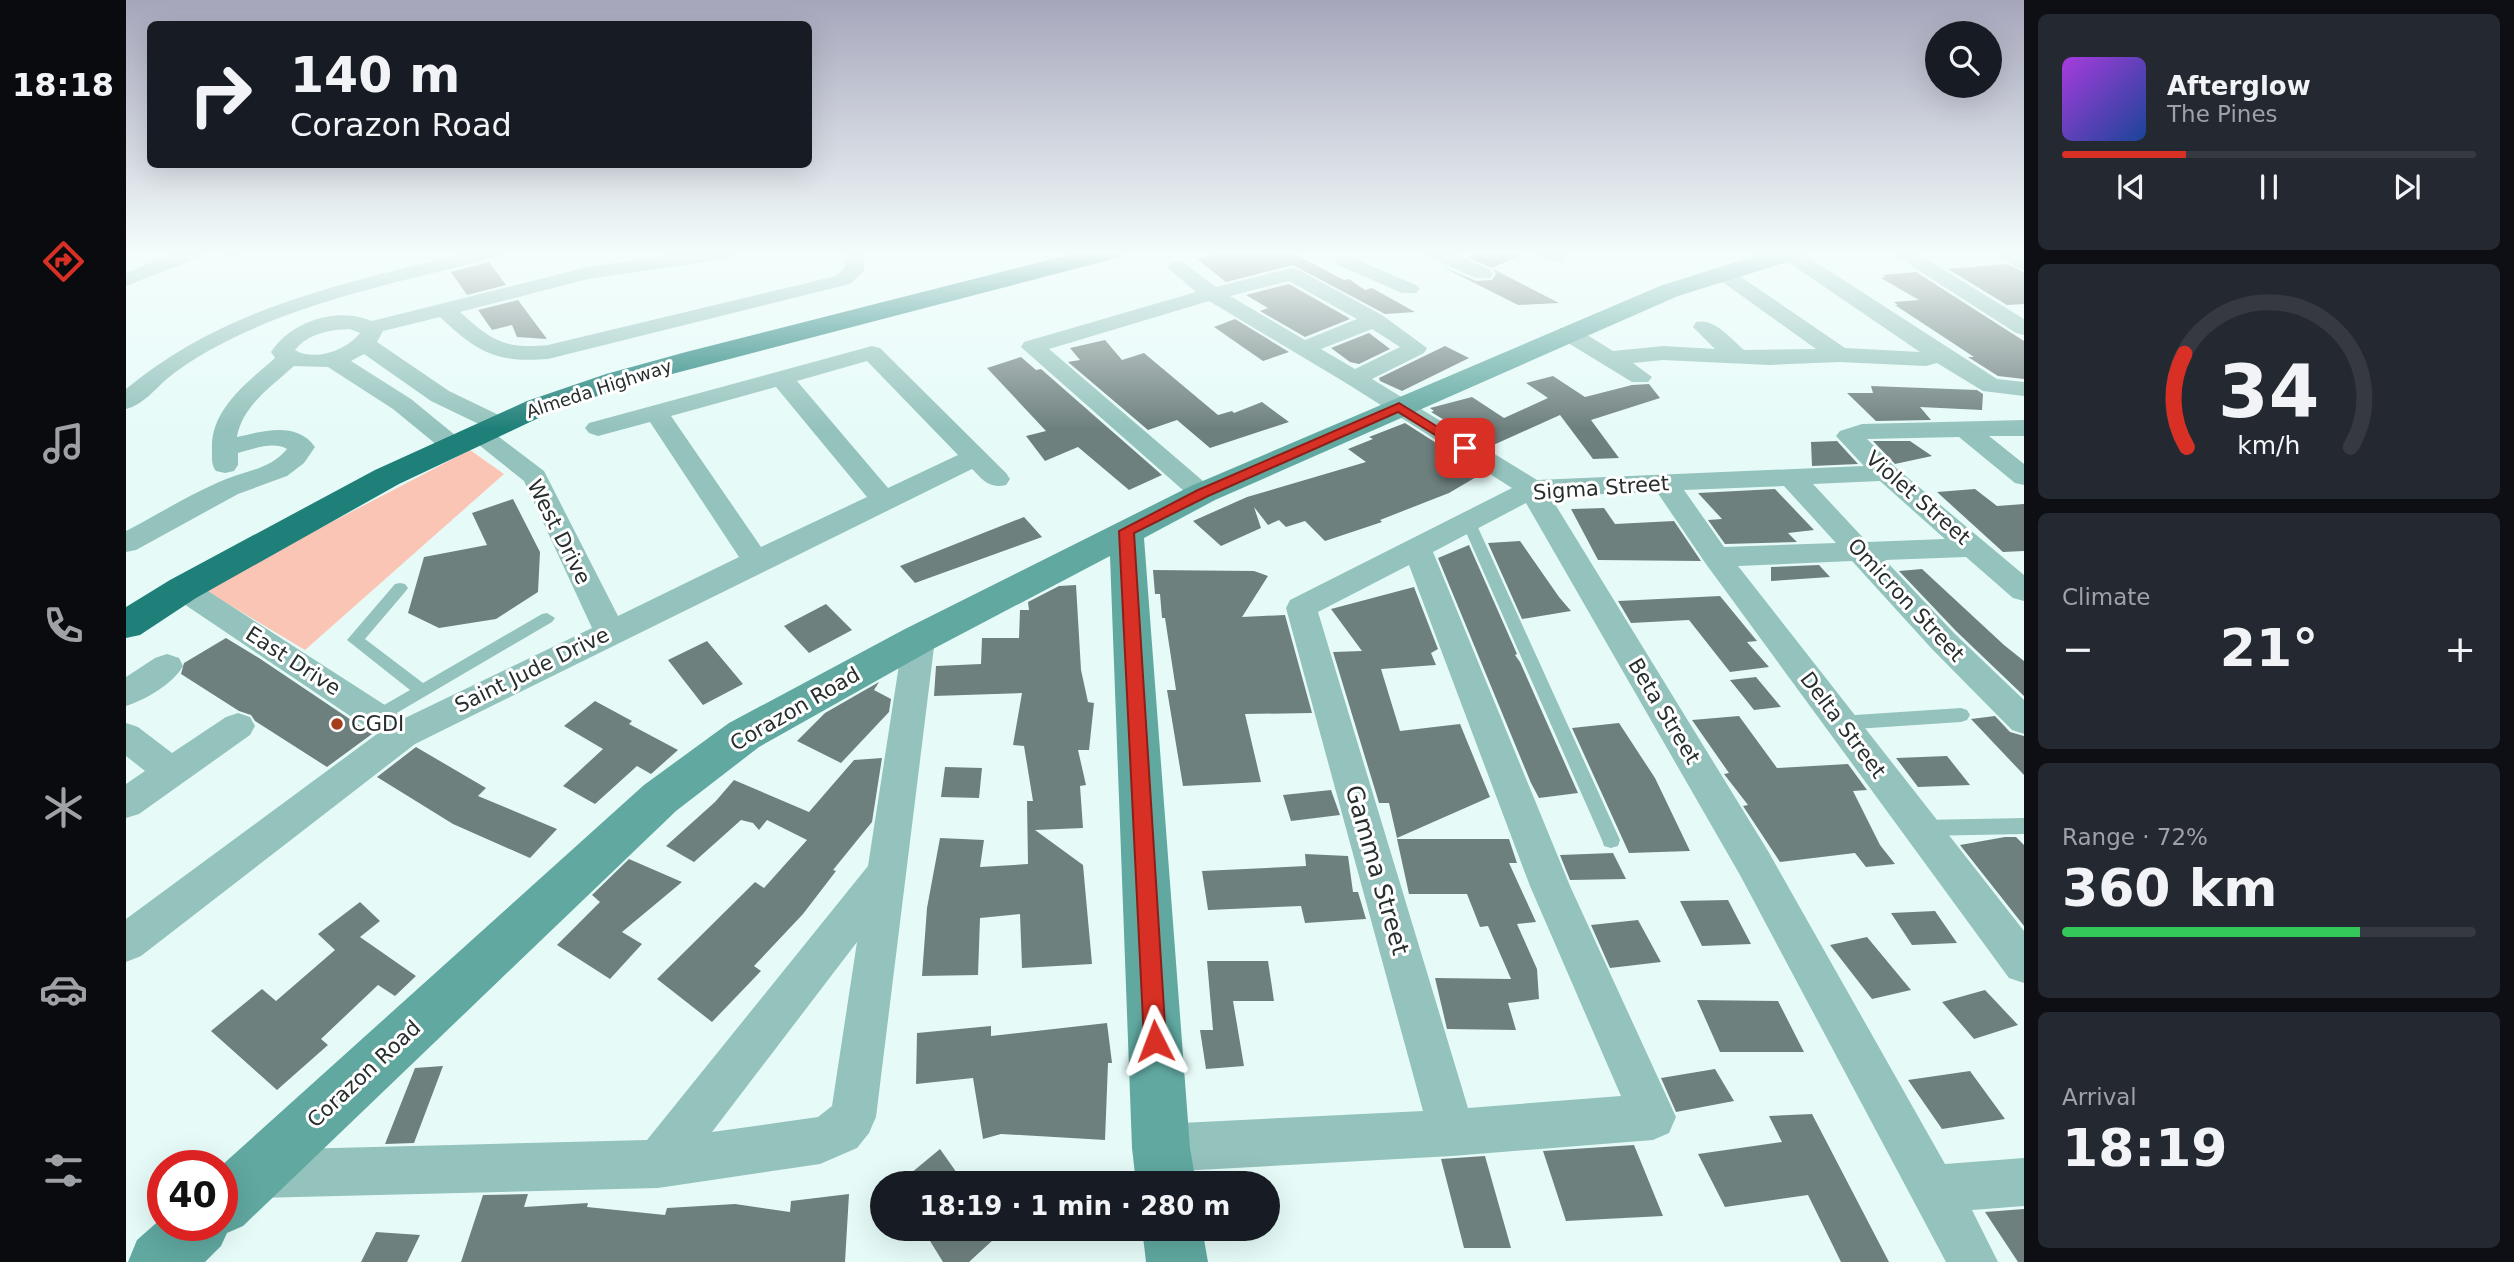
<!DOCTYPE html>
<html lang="en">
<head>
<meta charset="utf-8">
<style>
	body { margin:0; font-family:"DejaVu Sans",sans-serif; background:#242831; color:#f1f3f6; height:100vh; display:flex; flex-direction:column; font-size:26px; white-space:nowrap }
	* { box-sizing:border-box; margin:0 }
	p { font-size:23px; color:#9ea1a6 }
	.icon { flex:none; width:38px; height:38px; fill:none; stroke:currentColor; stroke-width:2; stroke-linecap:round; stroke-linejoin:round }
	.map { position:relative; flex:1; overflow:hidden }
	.details { display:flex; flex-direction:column; gap:14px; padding:14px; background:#0d0f14; width:490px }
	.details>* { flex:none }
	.top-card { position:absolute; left:21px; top:21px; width:665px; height:147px; border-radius:10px; box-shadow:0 7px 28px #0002; background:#171b24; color:#f1f3f6; overflow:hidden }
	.tools { position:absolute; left:1799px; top:21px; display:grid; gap:14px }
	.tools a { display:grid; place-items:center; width:77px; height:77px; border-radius:50%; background:#171b24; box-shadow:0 7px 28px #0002; font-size:35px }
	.speed { position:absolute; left:21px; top:1150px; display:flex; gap:14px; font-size:35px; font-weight:700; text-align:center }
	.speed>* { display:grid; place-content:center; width:91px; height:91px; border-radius:50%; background:#171b24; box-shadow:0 7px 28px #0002; line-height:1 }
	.speed .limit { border:10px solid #d22; background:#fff; color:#111 }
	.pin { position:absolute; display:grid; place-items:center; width:60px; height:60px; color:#fff; margin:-30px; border-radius:14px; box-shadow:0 4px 10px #0006 }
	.me { position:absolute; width:77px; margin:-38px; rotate:357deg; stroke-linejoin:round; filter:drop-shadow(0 0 5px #0008) }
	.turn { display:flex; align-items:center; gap:24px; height:147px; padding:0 28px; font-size:32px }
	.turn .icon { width:91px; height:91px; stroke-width:2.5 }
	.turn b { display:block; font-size:49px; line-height:60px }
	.big { font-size:52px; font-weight:600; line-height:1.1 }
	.details .widget { flex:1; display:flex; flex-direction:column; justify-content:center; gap:10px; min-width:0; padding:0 24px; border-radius:10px; background:#242831 }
	.details .dial { align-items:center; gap:0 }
	.dial svg { height:182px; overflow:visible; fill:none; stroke:#363941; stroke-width:7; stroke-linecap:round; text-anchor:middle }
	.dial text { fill:#f1f3f6; stroke:none }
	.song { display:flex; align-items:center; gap:21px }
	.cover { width:84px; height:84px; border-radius:10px; background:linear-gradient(135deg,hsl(280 70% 55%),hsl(220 70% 35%)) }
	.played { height:7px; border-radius:4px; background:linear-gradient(90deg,#d93025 30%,#363941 30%) }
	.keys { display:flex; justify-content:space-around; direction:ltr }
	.heat { display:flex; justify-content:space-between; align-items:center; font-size:38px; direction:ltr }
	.charge { height:10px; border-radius:5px; background:linear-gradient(90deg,#34c759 72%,#363941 0) }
	.trip { position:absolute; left:744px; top:1171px; width:410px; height:70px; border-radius:35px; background:#171b24; box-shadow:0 7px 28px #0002; font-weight:600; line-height:70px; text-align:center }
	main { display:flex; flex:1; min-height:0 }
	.dock { display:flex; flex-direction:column; width:126px; justify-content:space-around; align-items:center; background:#090b0e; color:#9ea1a6 }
	.dock .icon { width:49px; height:49px }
	.dock .active { color:#d93025 }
	.dock b { font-size:32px; color:#f1f3f6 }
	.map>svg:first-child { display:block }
	.green { fill:#fbc5b5 }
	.building { fill:#6e807e }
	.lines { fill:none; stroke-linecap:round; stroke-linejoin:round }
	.lane { fill:#94c2bc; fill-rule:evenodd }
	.street { fill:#94c2bc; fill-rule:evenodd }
	.secondary { fill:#60a8a0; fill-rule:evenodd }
	.highway { fill:#1f8079; fill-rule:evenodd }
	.route { fill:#d93025; stroke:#8d1f18; stroke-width:2 }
	.poi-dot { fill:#a53e1b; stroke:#fff; stroke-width:2.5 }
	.labels { text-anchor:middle; stroke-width:6; stroke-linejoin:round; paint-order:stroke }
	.far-street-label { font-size:18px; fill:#272f2e; stroke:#fff }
	.street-label { font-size:21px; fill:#272f2e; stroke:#fff }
	.poi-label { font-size:21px; fill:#272f2e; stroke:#fff; text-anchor:start }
	.near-street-label { font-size:24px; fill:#272f2e; stroke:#fff }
</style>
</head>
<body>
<main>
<nav class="dock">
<b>18:18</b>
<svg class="icon active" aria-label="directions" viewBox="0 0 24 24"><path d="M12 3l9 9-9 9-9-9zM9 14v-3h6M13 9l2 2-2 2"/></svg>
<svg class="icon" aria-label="music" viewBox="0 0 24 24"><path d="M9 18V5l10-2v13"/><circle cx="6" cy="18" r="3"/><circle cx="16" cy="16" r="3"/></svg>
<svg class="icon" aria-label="phone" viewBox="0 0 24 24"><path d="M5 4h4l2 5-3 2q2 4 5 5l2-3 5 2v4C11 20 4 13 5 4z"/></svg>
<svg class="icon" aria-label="climate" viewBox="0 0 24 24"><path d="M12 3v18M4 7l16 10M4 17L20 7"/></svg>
<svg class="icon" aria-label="car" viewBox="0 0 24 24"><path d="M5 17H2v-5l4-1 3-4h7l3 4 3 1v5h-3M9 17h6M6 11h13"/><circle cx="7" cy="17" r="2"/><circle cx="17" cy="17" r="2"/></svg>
<svg class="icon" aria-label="filters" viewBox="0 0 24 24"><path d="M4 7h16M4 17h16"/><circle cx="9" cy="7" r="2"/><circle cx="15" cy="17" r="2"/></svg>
</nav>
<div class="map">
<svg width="1898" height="1262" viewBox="0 0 1898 1262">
	<rect width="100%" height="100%" fill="#e6fbf8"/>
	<path class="green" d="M344 450 378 474 179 650 77 589Z"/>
	<path class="building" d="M1100 252H1165L1218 280 1223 279 1239 290 1246 288 1289 312 1259 314 1167 265 1100 282 1071 259Z
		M1355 252H1393L1395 255 1366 268 1342 257Z
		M363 262 380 285 341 295 325 272Z
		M1881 264 1898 272V304L1881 305 1822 269Z
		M1315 266 1350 281 1366 280 1370 274 1367 269 1433 303 1392 305Z
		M1790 272 1898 341V379L1872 376 1842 357H1848L1769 305H1772L1768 302 1793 300 1755 278 1760 277 1757 275Z
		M1163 284 1221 317 1224 319 1179 337 1134 311 1142 308 1120 295Z
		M392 300 421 339 391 337 386 325 366 330 352 310Z
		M1109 319 1163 352 1137 361 1088 327Z
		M1243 333 1264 349 1233 364 1224 362 1205 348Z
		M979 340 996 360 1018 353 1092 415 1106 411 1108 413 1136 402 1163 422 1084 448 1051 420 1022 430 942 362 954 360 944 348Z
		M1319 346 1343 358 1276 391 1254 381 1253 378Z
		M895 357 910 370 915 369 1036 475 1003 490 952 447 919 461 900 436 920 431 861 368Z
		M1427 376 1459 397 1506 385 1523 384 1534 398 1465 420 1493 458 1467 459 1434 415 1363 447 1305 412 1308 411 1304 408 1346 397 1378 418 1422 398 1400 383Z
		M1745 386 1851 390 1857 394 1856 410 1794 407 1805 420 1750 421 1721 393H1747Z
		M1279 423 1357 473 1323 493 1254 520 1256 522 1199 541 1179 521 1160 527 1153 520 1142 525 1128 507 1135 528 1095 546 1067 521 1121 497 1240 462 1222 449 1247 439 1243 437Z
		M1711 441 1732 464 1686 466 1685 442Z
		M1747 441H1784L1806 456 1769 464Z
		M1649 489 1688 530 1662 533 1671 542 1599 544 1582 520 1596 519 1572 493Z
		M1849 489 1871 506 1898 504V551L1877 552 1811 492Z
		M387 499 414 552 412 592 370 619 313 628 282 613 298 557 361 545 346 513Z
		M1478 508 1489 524 1548 521 1575 561 1472 560 1445 509Z
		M898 517 916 537 789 583 774 566Z
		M1394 541 1433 597 1445 611 1396 619 1362 543Z
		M1343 545 1391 654 1389 655 1394 662 1452 793 1413 798 1405 783 1312 558Z
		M1693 565 1704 577 1645 581V567Z
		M1796 569 1878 645 1898 661V696L1830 631 1773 571Z
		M1027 570 1128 571 1142 576 1116 617 1159 615 1186 713 1119 714 1135 782 1057 786 1041 690H1050L1039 618H1036L1034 594H1029Z
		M950 585 955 670 962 702 968 703 963 750H952L960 785 954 786 957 828 909 830 957 865 966 964 896 968 894 914 854 918 852 975 796 976 801 908 814 838 858 840 854 867 902 864 901 801H907L898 746 887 745 896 693 808 696 810 666 855 664 856 638H893L894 610H903L902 602 933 586Z
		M1288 587 1312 649 1305 653 1310 665 1255 669 1274 731 1334 724 1364 797 1271 838 1263 803H1253L1207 652 1236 651 1205 609Z
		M1594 596 1631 641 1621 642 1643 667 1604 672 1563 620 1505 623 1492 601Z
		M700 604 726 630 683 653 658 626Z
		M100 638 133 658 246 734 201 767 129 721 125 715 113 711 55 674 58 663Z
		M581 641 617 684 577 705 542 660Z
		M1630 677 1655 707 1628 710 1604 680Z
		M753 682 748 690 765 699 763 712 715 763 671 741 699 713Z
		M469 701 506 721 503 724 552 750 525 774 511 766 469 804 437 786 477 749 438 726Z
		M1613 716 1651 768 1722 764 1741 790 1727 791 1754 845 1769 864 1740 867 1729 853 1654 862 1617 806 1622 805 1598 774 1603 773 1566 720Z
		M1869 716 1884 732 1898 736V775L1845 719Z
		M1493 723 1529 778 1564 851 1503 853 1446 728Z
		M290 747 360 788 352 796 431 829 404 858 327 824 251 777Z
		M1821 756 1844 785 1792 787 1770 758Z
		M756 758 746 822 707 870 710 871 677 914 628 966 635 971 586 1022 531 979 629 882 638 888 681 840 641 820 633 830 627 823 615 820 568 862 540 846 589 802 608 780 683 812 728 760Z
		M819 767 856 768 853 798 815 797Z
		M1205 790 1214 815 1165 821 1157 795Z
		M1879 837H1890L1898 845V926L1834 845Z
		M1271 839H1383L1391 863H1383L1410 922 1391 924 1411 969 1413 999 1382 1003 1390 1030 1321 1029 1309 978 1385 979 1362 926 1354 927 1341 894H1283Z
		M1487 853 1500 879 1444 880 1434 855Z
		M1179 854 1222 856 1227 892H1232L1240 919 1179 923 1175 906 1082 910 1076 871 1180 866Z
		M503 859 556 882 496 932 516 944 484 979 431 945 474 902 466 895Z
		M1602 900 1625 944 1576 946 1554 901Z
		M234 902 254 921 234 937 290 976 269 996 252 985 195 1039 202 1045 151 1090 85 1031 136 989 150 1001 209 950 192 934Z
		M1809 911 1831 943 1786 945 1765 913Z
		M1512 920 1535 962 1484 968 1465 925Z
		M1741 937 1785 990 1746 999 1704 945Z
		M1081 961H1142L1148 1001H1107L1118 1066 1080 1069 1074 1030H1087Z
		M1859 990 1892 1025 1848 1039 1816 1002Z
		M1571 1000 1652 1001 1678 1052H1594Z
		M981 1023 986 1063H982L979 1140 875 1134 857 1139 847 1078 790 1084 791 1033 865 1026V1036Z
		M317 1066 288 1143 259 1144 289 1068Z
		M1589 1069 1608 1101 1550 1112 1535 1078Z
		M1844 1071 1879 1119 1816 1129 1782 1080Z
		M1686 1114 1763 1262H1715L1682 1195 1599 1207 1572 1154 1656 1142 1643 1116Z
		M1508 1145 1537 1216 1440 1221 1417 1151Z
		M814 1149 838 1183H773Z
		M1359 1156 1385 1248H1338L1315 1159Z
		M402 1194 398 1207 462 1203 461 1207 539 1215 541 1208 609 1204 664 1212 665 1201 723 1194 719 1262H335L357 1195Z
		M1898 1209V1262H1892L1859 1212Z
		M796 1228H880L843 1262H817Z
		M250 1232 294 1235 281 1262H235Z"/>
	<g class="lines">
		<path class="lane" d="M82 252H112L113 254 108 257Z
			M1342 517 1349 521 1494 840 1492 846 1485 848 1478 846 1476 840 1335 521Z
			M274 583 279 584 282 588 279 592 239 639 297 683 416 614 421 613 429 618 426 622 252 724 246 722 243 717 246 712 284 690 221 640 269 584Z
			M1835 708 1841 710 1844 715 1841 720 1835 722 1714 730 1708 728 1705 723 1708 718 1714 716Z
			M1898 818V834L1796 836 1789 834 1787 828 1789 822 1796 820Z"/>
		<path class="street" d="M50 252H79L76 256 0 286V273Z
			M343 252H378L375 256C283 280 186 298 101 341 81 351 59 364 42 378 29 389 17 405 0 409V389C99 306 221 283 343 252Z
			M561 252H615L605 258 462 279 334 312C366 341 378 349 422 345L710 276 718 269 719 252H739L738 271 724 284 422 359C370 363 351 352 314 317L257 331 251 342 323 391 381 419 385 424 381 429 372 432 361 428 418 471 492 616 613 557 524 422 472 436 463 433 459 428 463 423 746 346 754 348 880 473 884 479 880 485C863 489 857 480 846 469L289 744 15 956 0 962V919L251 734 46 596 42 589 46 582 57 579 68 582 279 718 466 628 398 481 338 433 342 428 351 425 359 427 305 401 238 354 225 361 285 399 335 440 339 445 335 450 326 453 317 450 267 409 202 367 168 366C146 386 116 406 111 437 137 431 171 421 189 447L178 463 161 476 112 494 10 550 0 552V531C31 515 61 496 93 482 117 471 144 470 161 449 147 441 127 449 112 453V465L108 471 99 473 90 471C85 464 86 458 86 450 84 409 122 382 149 358L145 352C165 321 211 306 246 321L462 267ZM224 329 234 333C221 350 188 362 169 350 183 333 203 330 224 329ZM741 361 832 455 762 488 671 381ZM650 387 741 497 635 547 545 416Z
			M1298 252H1325L1364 270 1367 274 1364 278H1350L1301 256Z
			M1410 252H1438L1440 256 1437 260C1428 263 1416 261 1410 252Z
			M1654 252H1674L1871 379 1898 382V396L1857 391 1811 363 1800 366 1713 362 1643 365 1537 360 1507 363 1526 377 1522 382H1506L1434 338 1431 333 1434 328H1450L1487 351 1537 346 1589 349 1567 327 1570 322C1589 318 1604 338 1618 350L1690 349 1591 278 1588 274 1591 270H1605L1719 348 1794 352 1656 258Z
			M1764 252H1789L1898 319V335L1890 333Z
			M1869 252H1893L1898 255V270L1891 268Z
			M1219 255 1290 285 1294 289 1290 293H1276L1212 265 1209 261 1212 257Z
			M1051 261 1058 263 1090 287 1166 268 1173 270 1256 315 1301 348 1298 353 1246 379 1411 480 1738 466 1710 436 1714 431 1736 424 1898 420V436H1863L1898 464V485L1889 483 1833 437 1741 439 1769 467 1898 575V601L1887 598 1840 557 1759 560 1828 633 1898 700V734L1886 730 1806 649 1726 561 1612 566 1898 931V983L1883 978 1580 564 1531 492 1424 496 1642 851 1819 1164 1898 1158V1206L1846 1210 1872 1262H1820L1614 875 1400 503 1307 552 1444 886 1550 1117 1543 1133 1527 1140 1326 1156 1035 1172 1018 1165 1011 1148 1018 1131 1035 1124 1297 1111 1160 608 1164 600 1386 488 1220 383 1083 301 923 349 1091 493 1087 499 1077 501 1067 499 895 347 898 342 1070 292 1041 267 1044 263ZM1163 281 1231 319 1179 340 1104 296ZM1246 329 1274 347 1229 369 1195 349ZM1754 481 1819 539 1741 542 1687 484ZM1658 486 1710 543 1598 547 1558 490ZM1283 565 1404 886 1495 1096 1342 1108 1192 612Z
			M793 628 804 631 809 639 750 1117 743 1133 731 1148 694 1164 532 1188 130 1198 113 1191 106 1174 113 1157 130 1150 521 1140 742 866 777 639 782 631ZM731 942 706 1106 692 1117 586 1132Z
			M41 654 53 658 57 666C47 684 19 700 0 706V677L29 658Z
			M112 713 124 717 129 726 124 735 13 814 0 818V784L19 771 0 756V723L12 727 46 753 100 717Z"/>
		<path class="secondary" d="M1641 252H1680L1677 257 1552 296 1089 500 1018 538 1064 1148 1070 1183H1010L1006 1148 984 556 807 649 633 747 550 811 117 1226 101 1233 95 1246 79 1262H2L11 1240 37 1217V1225H96L95 1166 518 785 603 723 779 629 1065 486 1534 286Z
			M1016 1228H1076L1082 1262H1020Z"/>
		<path class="highway" d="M954 252H997L994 257 500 386 423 413 273 484 70 598 14 635 0 638V607L44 580 249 470 401 401 480 374 560 352Z"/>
	</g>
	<linearGradient id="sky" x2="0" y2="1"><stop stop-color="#a6a6bb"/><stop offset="0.59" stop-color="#f4fdfc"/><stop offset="1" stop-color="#f4fdfc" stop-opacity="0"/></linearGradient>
	<rect width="1898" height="429" fill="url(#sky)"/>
	<path class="route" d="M1273 403 1346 448 1344 451H1335L1272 412 1082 496 1008 533 1040 1041 1037 1049 1029 1052 1021 1049 1018 1041 993 531 1072 490Z"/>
	<circle class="poi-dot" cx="211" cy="724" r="7"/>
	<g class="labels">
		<g class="far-street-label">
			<text transform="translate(473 389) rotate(-18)" y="6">Almeda Highway</text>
		</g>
		<g class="street-label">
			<text transform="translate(1475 488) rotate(-4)" y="7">Sigma Street</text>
			<text transform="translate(1792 498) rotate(41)" y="7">Violet Street</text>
			<text transform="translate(433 532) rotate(63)" y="7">West Drive</text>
			<text transform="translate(1780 600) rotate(47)" y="7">Omicron Street</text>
			<text transform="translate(167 661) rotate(33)" y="7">East Drive</text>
			<text transform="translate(406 670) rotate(-26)" y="7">Saint Jude Drive</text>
			<text transform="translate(669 709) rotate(-30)" y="7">Corazon Road</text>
			<text transform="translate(1538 711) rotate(59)" y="7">Beta Street</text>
			<text transform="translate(1717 725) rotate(53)" y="7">Delta Street</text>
			<text transform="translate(238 1074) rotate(-43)" y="7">Corazon Road</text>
		</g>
		<g class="poi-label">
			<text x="225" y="731">CGDI</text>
		</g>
		<g class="near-street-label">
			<text transform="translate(1251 870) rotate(74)" y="8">Gamma Street</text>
		</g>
	</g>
</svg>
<div class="tools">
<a><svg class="icon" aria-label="search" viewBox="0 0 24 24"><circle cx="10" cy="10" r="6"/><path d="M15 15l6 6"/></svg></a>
</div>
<div class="speed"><div class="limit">40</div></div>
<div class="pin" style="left:1339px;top:448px;background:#d93025"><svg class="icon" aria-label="arrive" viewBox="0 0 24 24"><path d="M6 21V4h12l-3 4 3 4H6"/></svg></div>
<svg class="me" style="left:1029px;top:1041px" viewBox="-20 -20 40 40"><path d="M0-17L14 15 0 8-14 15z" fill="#d93025" stroke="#fff" stroke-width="4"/></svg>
<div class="trip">18:19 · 1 min · 280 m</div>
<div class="top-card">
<div class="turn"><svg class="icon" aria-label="right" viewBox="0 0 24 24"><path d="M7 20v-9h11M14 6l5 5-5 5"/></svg><div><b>140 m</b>Corazon Road</div></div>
</div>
</div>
<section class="details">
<div class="widget">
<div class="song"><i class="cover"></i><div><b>Afterglow</b><p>The Pines</p></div></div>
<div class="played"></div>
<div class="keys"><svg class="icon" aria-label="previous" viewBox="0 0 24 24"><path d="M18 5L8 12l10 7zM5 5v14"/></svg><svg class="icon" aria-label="pause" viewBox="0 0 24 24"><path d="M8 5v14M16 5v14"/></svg><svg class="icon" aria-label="next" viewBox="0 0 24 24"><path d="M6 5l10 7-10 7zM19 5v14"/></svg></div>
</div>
<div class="widget dial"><svg viewBox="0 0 100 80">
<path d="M14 69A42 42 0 1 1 86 69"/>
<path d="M14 69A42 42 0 0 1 13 28" stroke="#d93025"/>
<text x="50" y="56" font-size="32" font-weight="700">34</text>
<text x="50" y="72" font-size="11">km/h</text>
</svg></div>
<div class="widget"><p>Climate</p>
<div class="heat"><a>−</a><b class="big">21°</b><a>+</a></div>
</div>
<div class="widget"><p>Range · 72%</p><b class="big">360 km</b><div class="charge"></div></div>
<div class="widget"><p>Arrival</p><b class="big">18:19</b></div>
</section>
</main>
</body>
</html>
